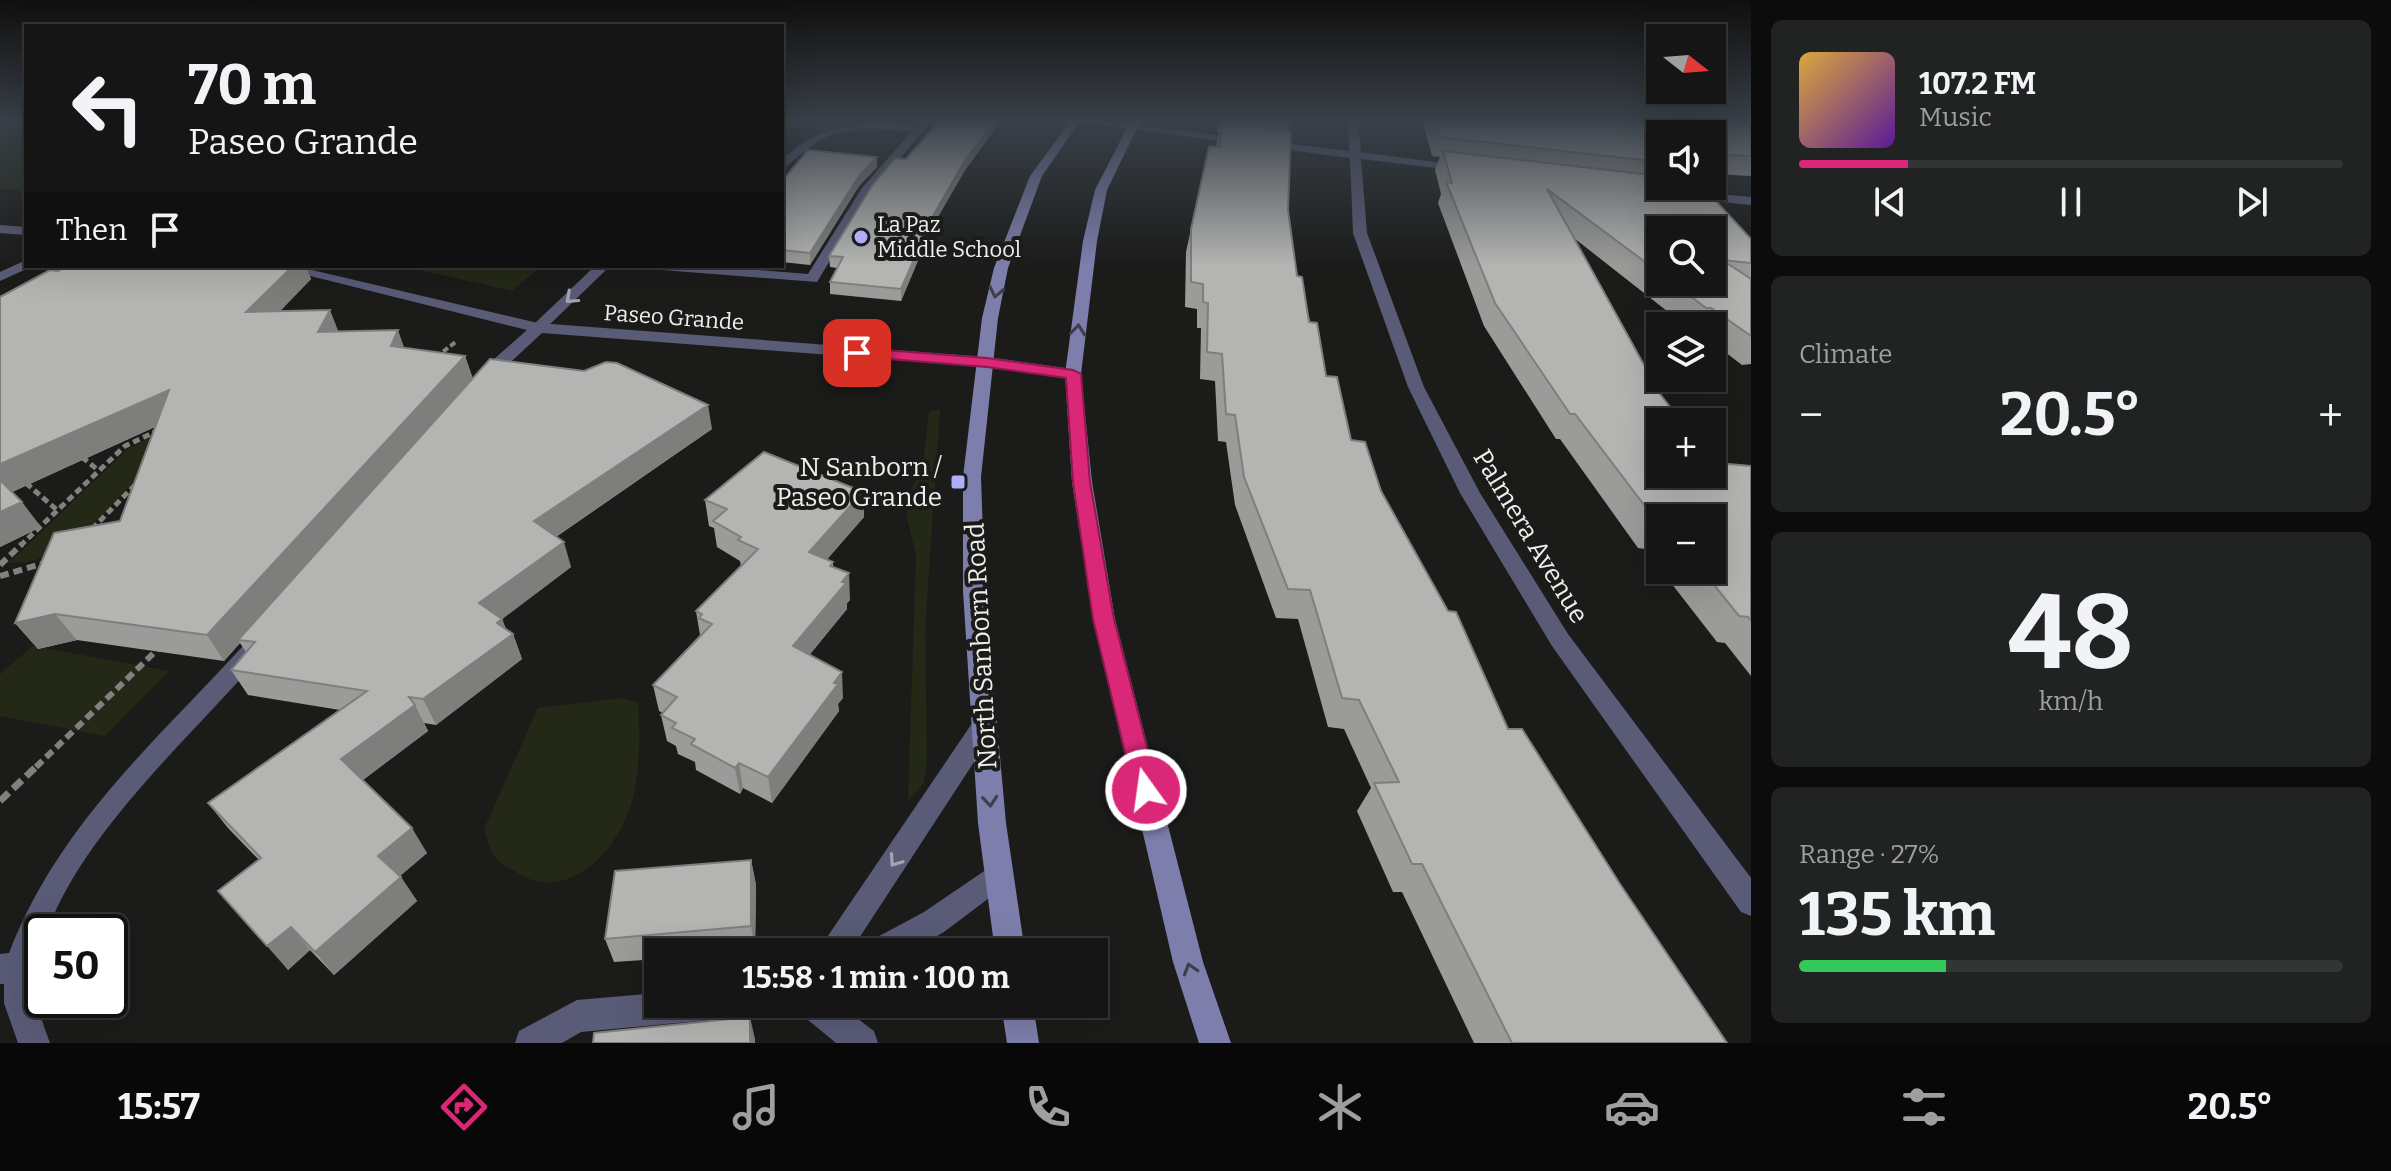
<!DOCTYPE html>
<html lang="en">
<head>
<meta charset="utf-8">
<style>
	body { margin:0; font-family:Bitter,serif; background:#212222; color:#f1f3f6; height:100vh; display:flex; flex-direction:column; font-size:30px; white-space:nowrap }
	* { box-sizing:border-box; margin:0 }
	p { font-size:26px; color:#9d9fa0 }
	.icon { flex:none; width:44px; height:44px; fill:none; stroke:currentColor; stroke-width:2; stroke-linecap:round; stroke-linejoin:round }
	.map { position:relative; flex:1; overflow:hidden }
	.drawer { display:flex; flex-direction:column; gap:20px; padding:20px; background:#0b0c0b; width:640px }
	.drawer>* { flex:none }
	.hud { position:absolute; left:24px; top:24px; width:760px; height:244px; border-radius:0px; box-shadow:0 8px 32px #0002,0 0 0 2px #333434; background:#141514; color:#f1f3f6; overflow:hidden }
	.needle { width:52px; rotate:107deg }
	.fabs { position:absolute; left:1646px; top:24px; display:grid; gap:16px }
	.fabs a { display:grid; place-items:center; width:80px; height:80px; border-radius:0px; background:#141514; box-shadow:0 8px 32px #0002,0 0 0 2px #333434; font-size:40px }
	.speed { position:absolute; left:24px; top:914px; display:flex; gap:16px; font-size:40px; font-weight:700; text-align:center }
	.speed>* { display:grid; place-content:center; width:104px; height:104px; border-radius:50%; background:#141514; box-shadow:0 8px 32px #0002,0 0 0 2px #333434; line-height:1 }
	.speed .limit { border:4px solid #111; border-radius:12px; background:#fff; color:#111 }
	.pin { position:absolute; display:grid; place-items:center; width:68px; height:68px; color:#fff; margin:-34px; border-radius:16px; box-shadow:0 4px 12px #0006 }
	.me { position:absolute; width:88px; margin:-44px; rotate:346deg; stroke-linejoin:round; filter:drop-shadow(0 0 6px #0008) }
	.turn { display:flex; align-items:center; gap:28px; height:168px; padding:0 32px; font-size:36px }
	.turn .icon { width:104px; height:104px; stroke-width:2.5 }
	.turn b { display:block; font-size:56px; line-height:68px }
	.then { display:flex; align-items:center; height:76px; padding:0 32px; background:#0003; gap:16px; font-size:30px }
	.big { font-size:60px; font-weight:700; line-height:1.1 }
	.drawer .tile { flex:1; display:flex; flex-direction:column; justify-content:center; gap:12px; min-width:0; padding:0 28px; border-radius:12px; background:#212222 }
	.drawer .dial { align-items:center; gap:0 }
	.dial b { font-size:104px; line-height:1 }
	.song { display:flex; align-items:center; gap:24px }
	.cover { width:96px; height:96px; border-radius:12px; background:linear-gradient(135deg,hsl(40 70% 55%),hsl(270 70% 35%)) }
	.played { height:8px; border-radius:4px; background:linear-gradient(90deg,#db2777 20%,#333434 20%) }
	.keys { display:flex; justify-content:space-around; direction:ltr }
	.heat { display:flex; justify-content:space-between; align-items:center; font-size:44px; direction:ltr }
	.charge { height:12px; border-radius:6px; background:linear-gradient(90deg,#34c759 27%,#333434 0) }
	.trip { position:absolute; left:644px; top:938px; width:464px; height:80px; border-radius:0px; background:#141514; box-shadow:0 8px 32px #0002,0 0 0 2px #333434; font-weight:700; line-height:80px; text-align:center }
	.menu { display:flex; height:128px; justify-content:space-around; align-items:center; background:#080808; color:#9d9fa0 }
	.menu .icon { width:56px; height:56px }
	.menu .on { color:#db2777 }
	.menu b { font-size:36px; color:#f1f3f6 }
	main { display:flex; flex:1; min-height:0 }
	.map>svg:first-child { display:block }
	.green { fill:#242917 }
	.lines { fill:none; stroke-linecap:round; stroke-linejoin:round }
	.path-far3 { stroke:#81817f; stroke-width:4; stroke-dasharray:6 3; stroke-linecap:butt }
	.path-far2 { stroke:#81817f; stroke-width:5; stroke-dasharray:7 4; stroke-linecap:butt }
	.path-far1 { stroke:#81817f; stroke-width:6; stroke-dasharray:9 5; stroke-linecap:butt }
	.path { stroke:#81817f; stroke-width:7; stroke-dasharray:12 6; stroke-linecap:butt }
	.service { fill:#5a5b77; fill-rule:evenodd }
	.minor { fill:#5a5b77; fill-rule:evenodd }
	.secondary { fill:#7e7eac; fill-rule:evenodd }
	.wall { fill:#9b9c99; fill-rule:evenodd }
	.shaded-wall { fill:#7e7f7d }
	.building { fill:#b4b5b2; stroke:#7e7f7d; stroke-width:2 }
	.oneway { stroke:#3e3e4d }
	.oneway2 { stroke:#a4a4b2 }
	.route { fill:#db2777; stroke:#8e194d; stroke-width:2 }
	.poi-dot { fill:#afaefa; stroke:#1b1c1a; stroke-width:3 }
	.labels { text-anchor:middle; stroke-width:8; stroke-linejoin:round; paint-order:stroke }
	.far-poi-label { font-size:22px; fill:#eeeeec; stroke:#1b1c1a; text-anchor:start }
	.far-street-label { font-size:22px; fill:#eeeeec; stroke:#1b1c1a }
	.poi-label { font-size:26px; fill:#eeeeec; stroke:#1b1c1a; text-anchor:end }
	.street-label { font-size:26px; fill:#eeeeec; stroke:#1b1c1a }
</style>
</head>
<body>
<main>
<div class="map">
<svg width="1751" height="1043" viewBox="0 0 1751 1043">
	<rect width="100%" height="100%" fill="#1b1c1a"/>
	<path class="green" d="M0 120H26V189H0Z
		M403 266H571L568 270 540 267 512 291Z
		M940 409 925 629 927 760 924 783 908 801 916 556 907 518 908 497 923 464 929 412Z
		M149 438 153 439 151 463C113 501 69 566 9 563L128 449Z
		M33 646 169 671 105 736 0 716V674Z
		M622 698 638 702C640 739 641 783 626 818 608 861 561 902 516 872 510 868 500 864 496 858 490 851 487 838 484 829L538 708Z"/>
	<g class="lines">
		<path class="path-far3" d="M436 357 457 341"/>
		<path class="path-far2" d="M82 457 99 471
			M26 483 58 511
			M92 529 135 485
			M20 546 125 446 157 431"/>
		<path class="path-far1" d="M0 565 22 544
			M0 576 45 563
			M36 767 159 648"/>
		<path class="path" d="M0 801 38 765"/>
		<path class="service" d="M921 120H932L871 193 817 282 662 270 655 266H710L808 274 862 188 912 131 862 129 833 134 817 142 782 169V160C821 122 865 120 917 126Z
			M1057 120H1079L1080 121 1075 124Z
			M595 266H610L543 331H533V325Z"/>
		<path class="minor" d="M1092 120 1349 151 1348 120H1358L1361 152 1465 166 1467 168 1461 171 1361 159 1367 233 1424 387 1480 493 1568 634 1751 878V916L1741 912 1552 646 1460 493 1408 387 1353 233 1350 158 1070 121Z
			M1687 191 1751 197V205L1683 198 1681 195Z
			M0 225 26 227V235L0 233Z
			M26 260V266L31 267 0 281V272Z
			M270 266H295L538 323 987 357 1073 369 1081 374 1073 379 987 367 542 333 490 381H478V373L527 330Z
			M251 643 259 646 263 652 259 658C190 738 83 832 47 932H42C42 946 36 956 34 969 32 995 41 1019 50 1043H18L4 1003V984H0V954L9 953C58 826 153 744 243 646Z
			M984 716 993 719 996 726 993 733 850 952H817L975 719Z
			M999 861 1009 865 1013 874 1009 883 944 932 910 952H866L870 941 924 912Z
			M658 993V1004H725L720 1015 709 1020 581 1032 562 1043H515L519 1031 577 1000Z
			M797 1004H838L874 1031 878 1043H836L802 1015Z"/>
		<path class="secondary" d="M1071 120H1081L1042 176 1008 268 998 318 981 477 985 591 1006 823 1025 952H995L978 823 963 591V477L982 318 994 268 1030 176Z
			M1131 120H1141L1107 190 1097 241 1081 374 1092 482 1115 619 1203 962 1231 1043H1199L1173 962 1093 619 1072 482 1065 374 1083 241 1095 190Z
			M1001 1004H1033L1039 1043H1007Z"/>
	</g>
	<path class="wall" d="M996 120 995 129 965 170 932 227 901 301 830 294V282L837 268 830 267 829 256Z
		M1218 120H1289L1288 131V210L1297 276 1326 376 1351 440 1381 491 1508 729 1620 884 1727 1043H1474L1402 892H1393L1357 811 1371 788 1344 729 1328 727 1298 619 1276 618 1235 505 1226 442 1218 441 1215 381 1200 379 1201 328H1197V309L1185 307 1186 252 1209 146H1216L1219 132H1217Z
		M1422 120H1751V176L1712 174V134H1660V186L1751 263V364L1742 365 1712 342V326H1686L1574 238 1660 394 1673 412 1717 463 1751 466V676L1725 643 1717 642 1661 570H1712L1660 518V568L1645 549 1638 548 1560 439H1556L1484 326 1438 203 1441 194 1435 170 1440 157 1432 156ZM1660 230 1712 282H1660Z
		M877 167 859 186 810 265 782 262V181Z
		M183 266H305L311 279 280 311 339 331 404 348 465 356 473 379 712 429 556 537 571 567 502 619 506 629 513 634 522 659 436 725 424 723 428 731 363 780 427 853 400 876 417 901 334 975 310 950 288 970 259 860 228 828 208 803 340 710 248 695 231 670 246 652 240 643 224 661 77 640 38 649 15 623 120 521 155 427 12 492 41 527 0 547V297L58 271Z
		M863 492 864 517 827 559 833 562V567L850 600 847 603V609L809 655 843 698 838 704 839 711 772 803 743 788 740 794 696 770 695 762 678 754 676 746 667 741 661 715 663 713 659 711 653 685 700 635 696 611 741 566 740 561 717 547 714 528 709 526 705 500Z
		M751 860 756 885 755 950 733 952H658V959L614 962 605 939Z"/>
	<path class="shaded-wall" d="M996 120 995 129 965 170 932 227 901 301V289L933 216 965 160Z
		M877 157V167L859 186 810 265V253L859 176Z
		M293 266H305L311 279 257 335 246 312Z
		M330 310 339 333 318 332Z
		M398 330 406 353 391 346Z
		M465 356 473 380 238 640 240 643 224 661 207 635Z
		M169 390 183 414 8 494 0 483V464Z
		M708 405 712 429 542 546 534 521Z
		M863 492 864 517 811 578 809 552Z
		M22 502 41 527 0 547V512Z
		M564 542 571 567 489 629 479 603Z
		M849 573 850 600 847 603V609L795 673 793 646Z
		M55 614 77 640 38 649 15 623Z
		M502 619 509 637 513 634 522 659 436 725 423 699 497 623Z
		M842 672 843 698 838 704 839 711 772 803 768 777Z
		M415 705 428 731 357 784 341 759Z
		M739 763 743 788 740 794 735 768Z
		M412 828 427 853 394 881 378 856Z
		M751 860 756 885 755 950 751 926Z
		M401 877 417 901 334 975 315 952Z
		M291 927 310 950 288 970 267 946Z
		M750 1017 755 1039V1043H750Z"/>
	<path class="building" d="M940 120H996L965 160 933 216 901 289 830 282 843 257 829 256 873 184 895 158 906 159Z
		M1252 120H1289L1290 124Z
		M1434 120H1751V156L1712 154V134H1660V162L1439 137Z
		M1221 122 1291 131 1288 210 1297 276 1302 277 1309 322 1317 323 1326 376 1337 377 1351 440 1365 442 1381 491 1448 611 1456 612 1508 729H1522L1620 884 1727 1043H1512L1422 864H1412L1374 783 1399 782 1359 700 1342 698 1310 590 1288 589 1244 477 1235 415 1226 414 1222 354 1207 352 1208 303 1203 302V284L1191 282V229L1209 146 1220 147Z
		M808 150 877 157 859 176 810 253 782 250V181Z
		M1443 151 1660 176V186H1702L1751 239V263L1722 260 1751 279V336L1711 308H1706L1672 282H1712V230H1660V273L1547 189 1660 394 1682 422H1660V474H1712V458L1717 463 1751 466V620L1748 617 1739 616 1702 570H1712V518H1660V523L1657 522 1575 414H1570L1495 303 1446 182 1452 183Z
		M67 266 181 267 183 266H293L246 312 330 310 318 332 398 330 391 346 465 356 207 635 55 614 15 623 54 533 120 521 169 390 0 464V297L50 270 58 271Z
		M490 359 584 371 606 362 617 363 708 405 534 521 564 542 479 603 502 619 497 623 513 634 423 699 409 697 415 705 341 759 412 828 378 856 401 877 315 952 291 927 267 946 218 891 261 858 208 803 367 691 231 670 255 642 238 640Z
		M764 452 863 492 809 552 833 562 830 566 849 573 842 582 846 583 793 646 842 672 834 683 838 684 768 777 739 763 735 768 691 744 695 739 672 728 676 723 661 715 677 697 653 685 712 624 699 618 702 614 696 611 758 549 738 540 741 537 713 521 727 509 705 500Z
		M0 480 22 502 0 512Z
		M751 860V926L605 939 615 871Z
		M750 1017V1043H593L594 1033Z"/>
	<defs><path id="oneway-chevron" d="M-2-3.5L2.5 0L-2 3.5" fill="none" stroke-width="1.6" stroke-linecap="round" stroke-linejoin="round" transform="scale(2)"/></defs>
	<g class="oneway">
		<use href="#oneway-chevron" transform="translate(996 292) rotate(102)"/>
		<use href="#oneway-chevron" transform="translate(1078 330) rotate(-84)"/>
		<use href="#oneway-chevron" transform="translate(990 801) rotate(85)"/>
		<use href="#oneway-chevron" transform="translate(1190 969) rotate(-107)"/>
	</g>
	<g class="oneway2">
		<use href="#oneway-chevron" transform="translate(571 298) rotate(138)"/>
		<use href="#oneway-chevron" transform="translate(895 861) rotate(125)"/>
	</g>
	<linearGradient id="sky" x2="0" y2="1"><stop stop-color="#0f0f0e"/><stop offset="0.45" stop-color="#394049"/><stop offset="1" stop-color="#394049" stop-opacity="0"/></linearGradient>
	<rect width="1751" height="266" fill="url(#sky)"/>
	<path class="route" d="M857 348 987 358 1073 370 1081 374 1090 482 1114 619 1158 790 1154 798 1146 801 1137 798 1134 790 1093 619 1073 482 1066 378 987 367 852 356V350Z"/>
	<g class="poi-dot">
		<circle cx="861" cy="237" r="8"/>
		<rect x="950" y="474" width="16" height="16" rx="4"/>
	</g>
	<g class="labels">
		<g class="far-poi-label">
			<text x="877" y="232">La Paz<tspan x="877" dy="25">Middle School</tspan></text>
		</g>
		<g class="far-street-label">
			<text transform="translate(674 317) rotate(4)" y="8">Paseo Grande</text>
		</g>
		<g class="poi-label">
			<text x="942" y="476">N Sanborn /<tspan x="942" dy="30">Paseo Grande</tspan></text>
		</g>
		<g class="street-label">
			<text transform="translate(1531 536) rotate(59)" y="9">Palmera Avenue</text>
			<text transform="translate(981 646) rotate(-93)" y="9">North Sanborn Road</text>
		</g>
	</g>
</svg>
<div class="fabs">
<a><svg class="needle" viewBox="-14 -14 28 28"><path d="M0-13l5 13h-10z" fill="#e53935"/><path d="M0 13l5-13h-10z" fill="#9d9fa0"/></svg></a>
<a><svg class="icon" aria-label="sound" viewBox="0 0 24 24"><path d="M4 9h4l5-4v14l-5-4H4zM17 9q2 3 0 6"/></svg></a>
<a><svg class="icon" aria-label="search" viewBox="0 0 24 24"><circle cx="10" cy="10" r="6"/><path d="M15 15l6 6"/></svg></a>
<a><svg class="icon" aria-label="layers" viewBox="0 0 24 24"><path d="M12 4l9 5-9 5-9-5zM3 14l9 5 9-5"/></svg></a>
<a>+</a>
<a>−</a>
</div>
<div class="speed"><div class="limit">50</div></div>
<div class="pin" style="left:857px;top:353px;background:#d93025"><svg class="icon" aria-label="arrive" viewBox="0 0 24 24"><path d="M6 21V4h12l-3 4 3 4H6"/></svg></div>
<svg class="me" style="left:1146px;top:790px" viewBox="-20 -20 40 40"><circle r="17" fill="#db2777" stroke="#fff" stroke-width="3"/><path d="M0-11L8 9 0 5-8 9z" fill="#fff"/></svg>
<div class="trip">15:58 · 1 min · 100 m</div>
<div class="hud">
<div class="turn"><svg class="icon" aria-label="left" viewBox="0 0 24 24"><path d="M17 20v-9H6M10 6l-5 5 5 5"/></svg><div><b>70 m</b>Paseo Grande</div></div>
<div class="then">Then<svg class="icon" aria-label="arrive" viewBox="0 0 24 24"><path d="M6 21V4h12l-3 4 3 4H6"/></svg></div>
</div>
</div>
<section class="drawer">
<div class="tile">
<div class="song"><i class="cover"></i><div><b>107.2 FM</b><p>Music</p></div></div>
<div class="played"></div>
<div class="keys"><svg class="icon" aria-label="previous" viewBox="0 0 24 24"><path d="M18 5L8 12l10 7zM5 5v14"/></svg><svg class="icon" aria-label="pause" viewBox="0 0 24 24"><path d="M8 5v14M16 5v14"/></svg><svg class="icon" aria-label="next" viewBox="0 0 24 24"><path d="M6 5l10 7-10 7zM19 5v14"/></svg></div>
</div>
<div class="tile"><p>Climate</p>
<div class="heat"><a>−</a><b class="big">20.5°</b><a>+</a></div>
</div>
<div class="tile dial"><b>48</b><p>km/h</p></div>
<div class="tile"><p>Range · 27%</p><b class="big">135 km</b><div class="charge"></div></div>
</section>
</main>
<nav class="menu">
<b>15:57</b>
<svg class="icon on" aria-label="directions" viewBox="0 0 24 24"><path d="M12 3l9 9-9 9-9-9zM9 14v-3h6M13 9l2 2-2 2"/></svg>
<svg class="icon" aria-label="music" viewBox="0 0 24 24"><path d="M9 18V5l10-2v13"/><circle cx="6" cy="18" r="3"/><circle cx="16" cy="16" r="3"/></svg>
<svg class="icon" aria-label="phone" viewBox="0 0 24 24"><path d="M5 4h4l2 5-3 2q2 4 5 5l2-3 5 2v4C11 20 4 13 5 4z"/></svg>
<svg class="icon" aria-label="climate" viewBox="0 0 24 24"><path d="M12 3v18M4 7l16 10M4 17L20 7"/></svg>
<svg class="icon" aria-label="car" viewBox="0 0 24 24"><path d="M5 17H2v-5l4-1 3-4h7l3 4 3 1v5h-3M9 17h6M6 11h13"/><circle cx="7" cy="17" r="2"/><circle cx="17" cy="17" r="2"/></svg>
<svg class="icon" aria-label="filters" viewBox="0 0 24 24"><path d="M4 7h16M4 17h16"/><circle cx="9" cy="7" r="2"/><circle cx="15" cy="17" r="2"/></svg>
<b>20.5°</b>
</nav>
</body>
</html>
